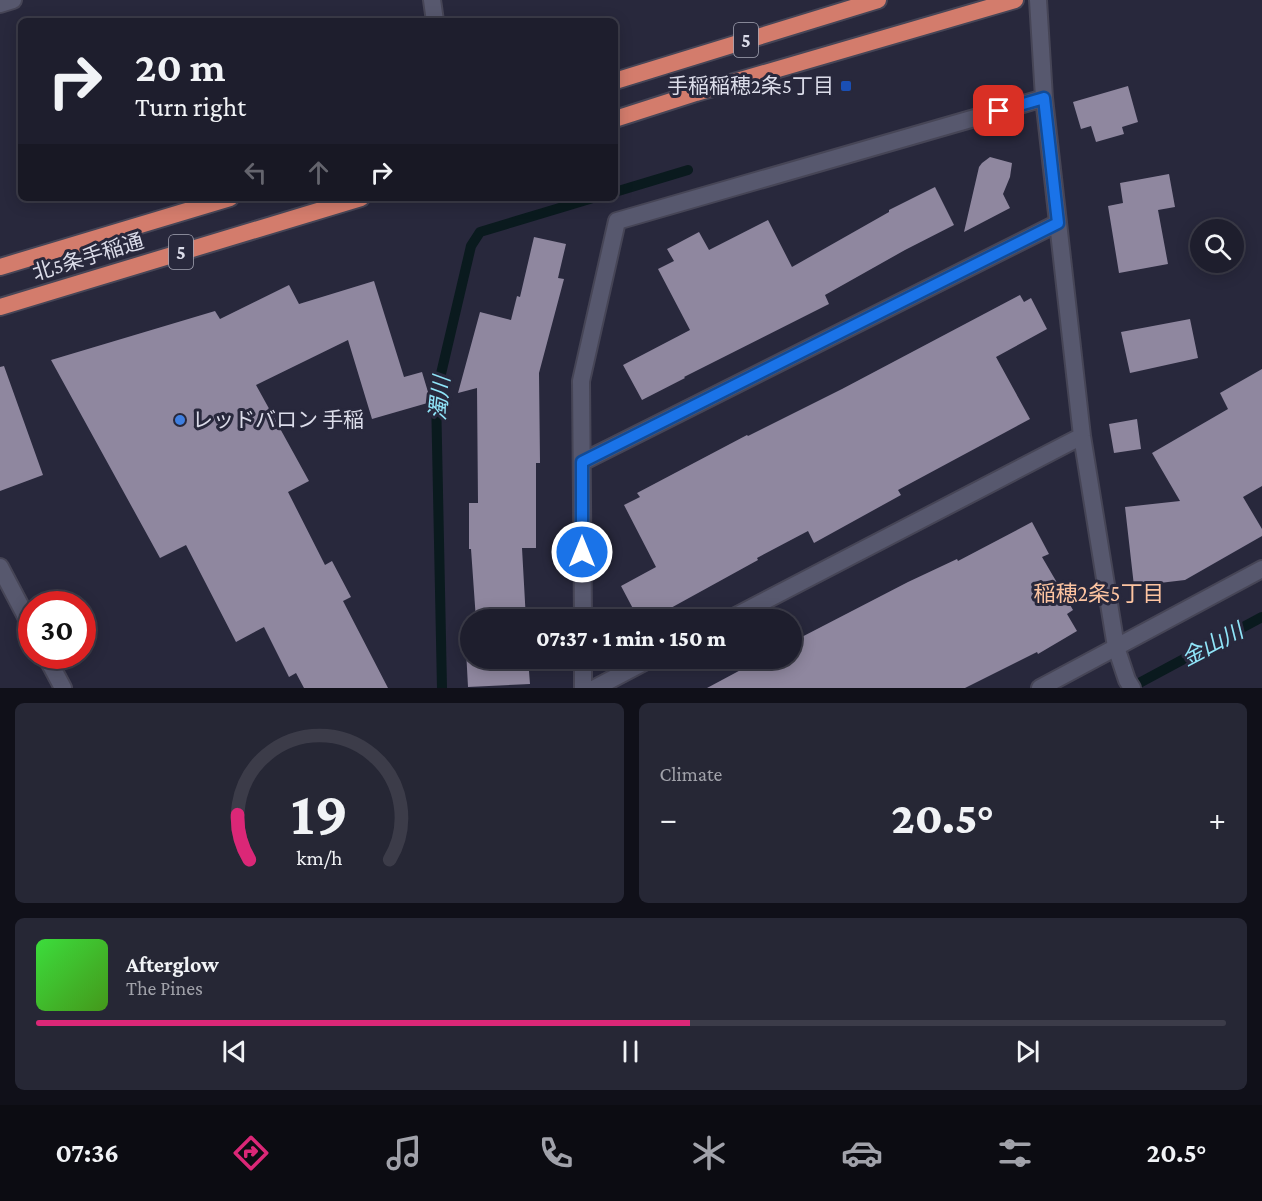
<!DOCTYPE html>
<html lang="en">
<head>
<meta charset="utf-8">
<style>
	body { margin:0; font-family:"Crimson Pro","Noto Sans JP",serif; background:#262735; color:#f1f3f6; height:100vh; display:flex; flex-direction:column; font-size:22px; white-space:nowrap }
	* { box-sizing:border-box; margin:0 }
	p { font-size:20px; color:#a1a2aa }
	.icon { flex:none; width:33px; height:33px; fill:none; stroke:currentColor; stroke-width:2; stroke-linecap:round; stroke-linejoin:round }
	.map { position:relative; height:688px; overflow:hidden }
	.drawer { display:flex; flex-direction:column; gap:15px; padding:15px; background:#101019; flex:1 }
	.drawer>* { flex:none }
	.guide { position:absolute; left:18px; top:18px; width:600px; height:183px; border-radius:9px; box-shadow:0 3px 15px #0003,0 0 0 2px #3c3c49; background:#1e1e2d; color:#f1f3f6; overflow:hidden }
	.fabs { position:absolute; left:1190px; top:219px; display:grid; gap:12px }
	.fabs a { display:grid; place-items:center; width:54px; height:54px; border-radius:50%; background:#1e1e2d; box-shadow:0 3px 15px #0003,0 0 0 2px #3c3c49; font-size:30px }
	.speed { position:absolute; left:18px; top:591px; display:flex; gap:12px; font-size:30px; font-weight:700; text-align:center }
	.speed>* { display:grid; place-content:center; width:78px; height:78px; border-radius:50%; background:#1e1e2d; box-shadow:0 3px 15px #0003,0 0 0 2px #3c3c49; line-height:1 }
	.speed .limit { border:9px solid #d22; background:#fff; color:#111 }
	.pin { position:absolute; display:grid; place-items:center; width:51px; height:51px; color:#fff; margin:-26px; border-radius:12px; box-shadow:0 3px 9px #0006 }
	.me { position:absolute; width:66px; margin:-33px; rotate:0deg; stroke-linejoin:round; filter:drop-shadow(0 0 4px #0008) }
	.turn { display:flex; align-items:center; gap:21px; height:126px; padding:0 18px; font-size:27px }
	.turn .icon { width:78px; height:78px; stroke-width:2.5 }
	.turn b { display:block; font-size:42px; line-height:51px }
	.lanes { display:flex; align-items:center; height:57px; padding:0 18px; background:#0003; justify-content:center; gap:30px; direction:ltr }
	.lanes .off { opacity:.35 }
	.big { font-size:45px; font-weight:800; line-height:1.1 }
	.drawer .card { flex:1; display:flex; flex-direction:column; justify-content:center; gap:9px; min-width:0; padding:0 21px; border-radius:9px; background:#262735 }
	.drawer .dial { align-items:center; gap:0 }
	.dial svg { height:156px; overflow:visible; fill:none; stroke:#3c3c49; stroke-width:7; stroke-linecap:round; text-anchor:middle }
	.dial text { fill:#f1f3f6; stroke:none }
	.song { display:flex; align-items:center; gap:18px }
	.cover { width:72px; height:72px; border-radius:9px; background:linear-gradient(135deg,hsl(120 70% 55%),hsl(100 70% 35%)) }
	.played { height:6px; border-radius:3px; background:linear-gradient(90deg,#db2777 55%,#3c3c49 55%) }
	.keys { display:flex; justify-content:space-around; direction:ltr }
	.heat { display:flex; justify-content:space-between; align-items:center; font-size:33px; direction:ltr }
	.drawer .tiles { flex:1; display:grid; gap:15px; grid-template-columns:1fr 1fr }
	.card:last-child { grid-column:span 2 }
	.trip { position:absolute; left:460px; top:609px; width:342px; height:60px; border-radius:30px; background:#1e1e2d; box-shadow:0 3px 15px #0003,0 0 0 2px #3c3c49; font-weight:800; line-height:60px; text-align:center }
	.tabs { display:flex; height:96px; justify-content:space-around; align-items:center; background:#0c0c12; color:#a1a2aa }
	.tabs .icon { width:42px; height:42px }
	.tabs .current { color:#db2777 }
	.tabs b { font-size:27px; color:#f1f3f6 }
	.map>svg:first-child { display:block }
	.lines { fill:none; stroke-linecap:round; stroke-linejoin:round }
	.stream { stroke:#0a1a1e; stroke-width:10 }
	.building { fill:#8f879f }
	.minor-casing { stroke:#464556; stroke-width:20 }
	.trunk-casing { stroke:#464556; stroke-width:20 }
	.minor { stroke:#57586e; stroke-width:16 }
	.trunk { stroke:#d37c6c; stroke-width:16 }
	.route-casing { stroke:#114b97; stroke-width:15 }
	.route { stroke:#1a73e8; stroke-width:10 }
	.transit-dot { fill:#1a4fb4; stroke:#28283c; stroke-width:2 }
	.shop-dot { fill:#3f7fe0; stroke:#28283c; stroke-width:2 }
	.labels { text-anchor:middle; stroke-width:6; stroke-linejoin:round; paint-order:stroke }
	.shield { fill:#28283c; stroke:#a5a6b5; stroke-width:1.5 }
	.shield-label { font-size:20px; font-weight:bold; fill:#dbdce9 }
	.poi-label { font-size:21px; fill:#dbdce9; stroke:#28283c; text-anchor:end }
	.street-label { font-size:21px; fill:#dbdce9; stroke:#28283c }
	.water-label { font-size:22px; font-style:italic; fill:#90e5f9; stroke:#28283c }
	.neighbourhood-label { font-size:22px; fill:#fdc4a1; stroke:#28283c }
</style>
</head>
<body>
<div class="map">
<svg width="1262" height="688" viewBox="0 0 1262 688">
	<rect width="100%" height="100%" fill="#28283c"/>
	<g class="lines">
		<path class="stream" d="M615 192 688 170
			M442 688 436 395 471 246 480 232 593 198
			M1130 688 1262 617"/>
	</g>
	<path class="building" d="M1128 86 1138 122 1122 127 1124 134 1096 142 1091 126 1081 129 1073 102Z
		M990 157 1012 163 1010 177 1003 194 1010 208 964 232 979 167 982 163Z
		M1169 174 1175 207 1158 210 1168 264 1119 273 1108 206 1123 203 1120 183Z
		M935 187 954 225 905 250 825 295 829 304 684 377 685 378 642 400 623 365 690 330 658 269 674 261 667 249 699 232 709 250 768 220 792 267 889 212V210Z
		M534 237 566 244 558 278 564 279 539 373 540 463H536V548H522L526 620H476L471 549H469V503H478L477 388 458 393 480 312 511 320 517 296 520 297Z
		M374 281 404 377 422 372 431 402 372 419 348 340 256 385 309 481 288 492 325 565 332 561 351 597 343 601 388 688H304L296 673 289 677 264 627 236 642 186 545 160 558 51 360 215 311 220 319 289 285 299 304Z
		M1020 295 1024 302 1031 298 1047 329 996 357 1030 419 898 490 901 495 814 543 808 531 757 558 758 560 649 620H639L621 586 656 567 624 505 640 497 637 493 747 435 748 436 842 389Z
		M1190 319 1198 358 1130 373 1121 332Z
		M4 366 43 475 0 491V367Z
		M1262 369V486L1243 497 1262 529V536L1185 580 1134 586 1125 507 1180 501 1152 453 1228 409 1220 393Z
		M1137 419 1141 449 1114 453 1109 424Z
		M1032 522 1049 554 1042 557 1073 610 1067 614 1077 631 1038 654 1037 652 965 688H707L763 658H792V642L908 582 957 559 958 561Z
		M471 630V658H528L530 684 468 687 465 631Z"/>
	<g class="lines">
		<defs>
			<path id="minor" d="M432 0 435 21
				M1038 0 1044 98 1082 436 1116 647 1127 680 1132 688
				M0 4 13 0
				M582 462 1058 223
				M0 567 32 628
				M583 620 581 381 617 221 1044 98
				M728 620 1082 436
				M46 656 63 688
				M583 658V688
				M595 688 652 658
				M1040 688 1262 569"/>
			<path id="trunk" d="M615 81 878 0
				M615 119 696 93 1015 0
				M0 267 230 198
				M0 307 361 198"/>
		</defs>
		<use href="#minor" class="minor-casing"/>
		<use href="#trunk" class="trunk-casing"/>
		<use href="#minor" class="minor"/>
		<use href="#trunk" class="trunk"/>
	</g>
	<g class="lines">
		<defs>
			<path id="route" d="M582 552V462L1058 223 1044 98 999 111"/>
		</defs>
		<use href="#route" class="route-casing"/>
		<use href="#route" class="route"/>
	</g>
	<rect class="transit-dot" x="840" y="80" width="12" height="12" rx="3"/>
	<circle class="shop-dot" cx="180" cy="420" r="6"/>
	<g class="labels">
		<g class="shield">
			<rect x="734" y="23" width="24" height="34" rx="4.5"/>
			<rect x="169" y="235" width="24" height="34" rx="4.5"/>
		</g>
		<g class="shield-label">
			<text x="746" y="47">5</text>
			<text x="181" y="259">5</text>
		</g>
		<g class="poi-label">
			<text x="834" y="93">手稲稲穂2条5丁目</text>
			<text x="192" y="427" text-anchor="start">レッドバロン 手稲</text>
		</g>
		<g class="street-label">
			<text transform="translate(88 257) rotate(-17)" y="7">北5条手稲通</text>
		</g>
		<g class="water-label">
			<text transform="translate(439 398) rotate(-84)" y="8">濁川</text>
			<text transform="translate(1212 644) rotate(-28)" y="8">金山川</text>
		</g>
		<g class="neighbourhood-label">
			<text x="1099" y="601">稲穂2条5丁目</text>
		</g>
	</g>
</svg>
<div class="fabs">
<a><svg class="icon" aria-label="search" viewBox="0 0 24 24"><circle cx="10" cy="10" r="6"/><path d="M15 15l6 6"/></svg></a>
</div>
<div class="speed"><div class="limit">30</div></div>
<div class="pin" style="left:999px;top:111px;background:#d93025"><svg class="icon" aria-label="arrive" viewBox="0 0 24 24"><path d="M6 21V4h12l-3 4 3 4H6"/></svg></div>
<svg class="me" style="left:582px;top:552px" viewBox="-20 -20 40 40"><circle r="17" fill="#1a73e8" stroke="#fff" stroke-width="3"/><path d="M0-11L8 9 0 5-8 9z" fill="#fff"/></svg>
<div class="trip">07:37 · 1 min · 150 m</div>
<div class="guide">
<div class="turn"><svg class="icon" aria-label="right" viewBox="0 0 24 24"><path d="M7 20v-9h11M14 6l5 5-5 5"/></svg><div><b>20 m</b>Turn right</div></div>
<div class="lanes"><svg class="icon off" aria-label="left" viewBox="0 0 24 24"><path d="M17 20v-9H6M10 6l-5 5 5 5"/></svg><svg class="icon off" aria-label="ahead" viewBox="0 0 24 24"><path d="M12 20V5M6 11l6-6 6 6"/></svg><svg class="icon" aria-label="right" viewBox="0 0 24 24"><path d="M7 20v-9h11M14 6l5 5-5 5"/></svg></div>
</div>
</div>
<section class="drawer">
<div class="tiles">
<div class="card dial"><svg viewBox="0 0 100 80">
<path d="M14 69A42 42 0 1 1 86 69"/>
<path d="M14 69A42 42 0 0 1 8 46" stroke="#db2777"/>
<text x="50" y="56" font-size="32" font-weight="700">19</text>
<text x="50" y="72" font-size="11">km/h</text>
</svg></div>
<div class="card"><p>Climate</p>
<div class="heat"><a>−</a><b class="big">20.5°</b><a>+</a></div>
</div>
<div class="card">
<div class="song"><i class="cover"></i><div><b>Afterglow</b><p>The Pines</p></div></div>
<div class="played"></div>
<div class="keys"><svg class="icon" aria-label="previous" viewBox="0 0 24 24"><path d="M18 5L8 12l10 7zM5 5v14"/></svg><svg class="icon" aria-label="pause" viewBox="0 0 24 24"><path d="M8 5v14M16 5v14"/></svg><svg class="icon" aria-label="next" viewBox="0 0 24 24"><path d="M6 5l10 7-10 7zM19 5v14"/></svg></div>
</div>
</div>
</section>
<nav class="tabs">
<b>07:36</b>
<svg class="icon current" aria-label="directions" viewBox="0 0 24 24"><path d="M12 3l9 9-9 9-9-9zM9 14v-3h6M13 9l2 2-2 2"/></svg>
<svg class="icon" aria-label="music" viewBox="0 0 24 24"><path d="M9 18V5l10-2v13"/><circle cx="6" cy="18" r="3"/><circle cx="16" cy="16" r="3"/></svg>
<svg class="icon" aria-label="phone" viewBox="0 0 24 24"><path d="M5 4h4l2 5-3 2q2 4 5 5l2-3 5 2v4C11 20 4 13 5 4z"/></svg>
<svg class="icon" aria-label="climate" viewBox="0 0 24 24"><path d="M12 3v18M4 7l16 10M4 17L20 7"/></svg>
<svg class="icon" aria-label="car" viewBox="0 0 24 24"><path d="M5 17H2v-5l4-1 3-4h7l3 4 3 1v5h-3M9 17h6M6 11h13"/><circle cx="7" cy="17" r="2"/><circle cx="17" cy="17" r="2"/></svg>
<svg class="icon" aria-label="filters" viewBox="0 0 24 24"><path d="M4 7h16M4 17h16"/><circle cx="9" cy="7" r="2"/><circle cx="15" cy="17" r="2"/></svg>
<b>20.5°</b>
</nav>
</body>
</html>
